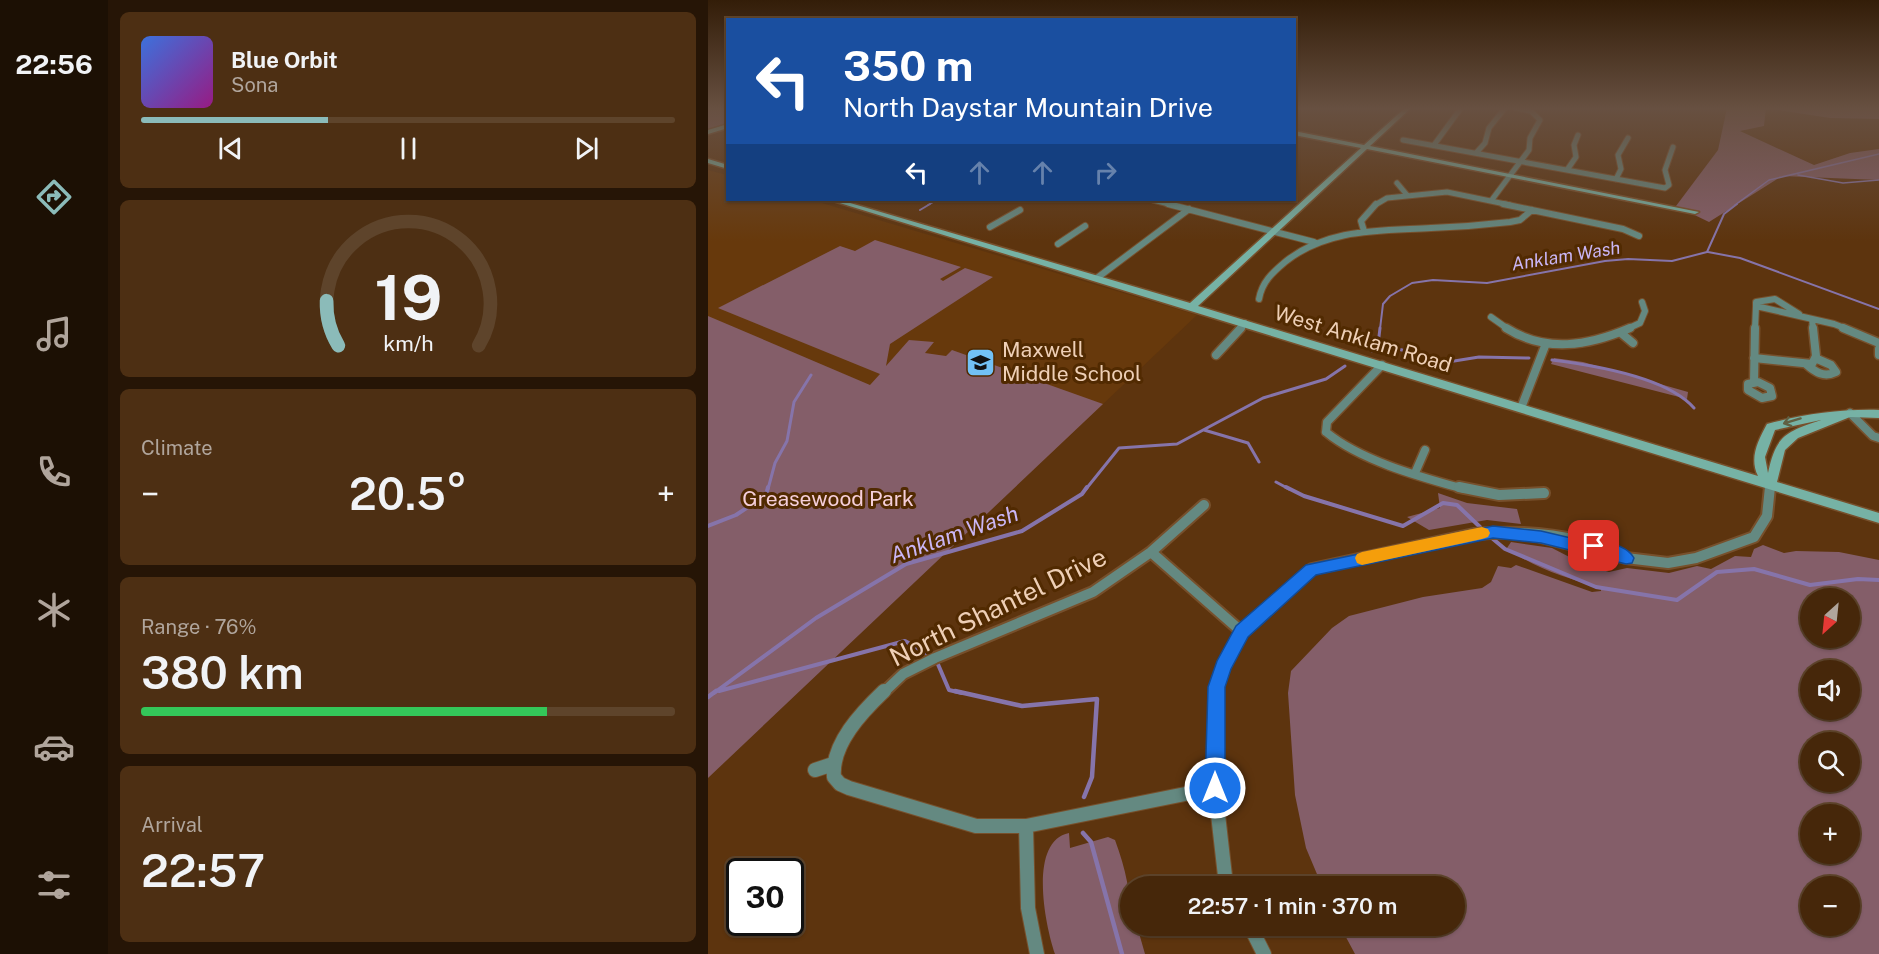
<!DOCTYPE html>
<html lang="en">
<head>
<meta charset="utf-8">
<style>
	body { margin:0; font-family:"Public Sans",sans-serif; background:#4d2f13; color:#f1f3f6; height:100vh; display:flex; flex-direction:column; font-size:22px; white-space:nowrap }
	* { box-sizing:border-box; margin:0 }
	p { font-size:20px; color:#b0a59c }
	.icon { flex:none; width:33px; height:33px; fill:none; stroke:currentColor; stroke-width:2; stroke-linecap:round; stroke-linejoin:round }
	.map { position:relative; flex:1; overflow:hidden }
	.sheet { display:flex; flex-direction:column; gap:12px; padding:12px; background:#261506; width:600px }
	.sheet>* { flex:none }
	.banner { position:absolute; left:18px; top:18px; width:570px; height:183px; border-radius:0px; box-shadow:0 2px 4px #0004,0 0 0 2px #5e442b; background:#1a4fa0; color:#fff; overflow:hidden }
	.needle { width:39px; rotate:207deg }
	.buttons { position:absolute; left:1092px; top:588px; display:grid; gap:12px }
	.buttons a { display:grid; place-items:center; width:60px; height:60px; border-radius:50%; background:#46270a; box-shadow:0 2px 4px #0004,0 0 0 2px #5e442b; font-size:30px }
	.speed { position:absolute; left:18px; top:858px; display:flex; gap:12px; font-size:30px; font-weight:700; text-align:center }
	.speed>* { display:grid; place-content:center; width:78px; height:78px; border-radius:50%; background:#46270a; box-shadow:0 2px 4px #0004,0 0 0 2px #5e442b; line-height:1 }
	.speed .limit { border:3px solid #111; border-radius:9px; background:#fff; color:#111 }
	.pin { position:absolute; display:grid; place-items:center; width:51px; height:51px; color:#fff; margin:-26px; border-radius:12px; box-shadow:0 3px 9px #0006 }
	.me { position:absolute; width:66px; margin:-33px; rotate:0deg; stroke-linejoin:round; filter:drop-shadow(0 0 4px #0008) }
	.turn { display:flex; align-items:center; gap:21px; height:126px; padding:0 18px; font-size:27px }
	.turn .icon { width:78px; height:78px; stroke-width:2.5 }
	.turn b { display:block; font-size:42px; line-height:51px }
	.lanes { display:flex; align-items:center; height:57px; padding:0 18px; background:#0003; justify-content:center; gap:30px; direction:ltr }
	.lanes .off { opacity:.35 }
	.big { font-size:45px; font-weight:600; line-height:1.1 }
	.sheet .tile { flex:1; display:flex; flex-direction:column; justify-content:center; gap:9px; min-width:0; padding:0 21px; border-radius:9px; background:#4d2f13 }
	.sheet .dial { align-items:center; gap:0 }
	.dial svg { height:156px; overflow:visible; fill:none; stroke:#5e442b; stroke-width:7; stroke-linecap:round; text-anchor:middle }
	.dial text { fill:#f1f3f6; stroke:none }
	.song { display:flex; align-items:center; gap:18px }
	.cover { width:72px; height:72px; border-radius:9px; background:linear-gradient(135deg,hsl(220 70% 55%),hsl(310 70% 35%)) }
	.played { height:6px; border-radius:3px; background:linear-gradient(90deg,#8bbbb9 35%,#5e442b 35%) }
	.keys { display:flex; justify-content:space-around; direction:ltr }
	.heat { display:flex; justify-content:space-between; align-items:center; font-size:33px; direction:ltr }
	.charge { height:9px; border-radius:4px; background:linear-gradient(90deg,#34c759 76%,#5e442b 0) }
	.trip { position:absolute; left:412px; top:876px; width:345px; height:60px; border-radius:30px; background:#46270a; box-shadow:0 2px 4px #0004,0 0 0 2px #5e442b; font-weight:600; line-height:60px; text-align:center }
	main { display:flex; flex:1; min-height:0 }
	.tab-bar { display:flex; flex-direction:column; width:108px; justify-content:space-around; align-items:center; background:#1c1004; color:#b0a59c }
	.tab-bar .icon { width:42px; height:42px }
	.tab-bar .selected { color:#8bbbb9 }
	.tab-bar b { font-size:27px; color:#f1f3f6 }
	.map>svg:first-child { display:block }
	.built { fill:#67390c }
	.green { fill:#845e69; fill-rule:evenodd }
	.lines { fill:none; stroke-linecap:round; stroke-linejoin:round }
	.stream-far4 { stroke:#8674aa; stroke-width:1.5 }
	.stream-far3 { stroke:#8674aa; stroke-width:2 }
	.stream-far2 { stroke:#8674aa; stroke-width:3 }
	.stream-far1 { stroke:#8674aa; stroke-width:4 }
	.stream { stroke:#8674aa; stroke-width:4.5 }
	.street-far4-casing { stroke:#77502c; stroke-width:7 }
	.street-far3-casing { stroke:#77502c; stroke-width:8 }
	.street-far2-casing { stroke:#77502c; stroke-width:11 }
	.street-far1-casing { stroke:#77502c; stroke-width:14 }
	.street-casing { stroke:#77502c; stroke-width:16 }
	.secondary-casing { stroke:#77502c; stroke-width:3 }
	.street-far4 { stroke:#648981; stroke-width:5 }
	.street-far3 { stroke:#648981; stroke-width:6 }
	.street-far2 { stroke:#648981; stroke-width:8 }
	.street-far1 { stroke:#648981; stroke-width:10 }
	.street { stroke:#648981; stroke-width:14 }
	.secondary { fill:#76b2a5; fill-rule:evenodd }
	.oneway { stroke:#606043 }
	.route { fill:#1a73e8; stroke:#114b97; stroke-width:1.5 }
	.slow { fill:#f59e0b }
	.labels { text-anchor:middle; stroke-width:6; stroke-linejoin:round; paint-order:stroke }
	.far-water-label { font-size:18px; font-style:italic; fill:#cab6f5; stroke:#512a01 }
	.street-label { font-size:21px; fill:#eecfb6; stroke:#512a01 }
	.poi-label { font-size:21px; fill:#eecfb6; stroke:#512a01; text-anchor:start }
	.park-label { font-size:21px; fill:#f5cfda; stroke:#512a01 }
	.water-label { font-size:22px; font-style:italic; fill:#cab6f5; stroke:#512a01 }
	.near-street-label { font-size:26px; fill:#eecfb6; stroke:#512a01 }
</style>
</head>
<body>
<main>
<nav class="tab-bar">
<b>22:56</b>
<svg class="icon selected" aria-label="directions" viewBox="0 0 24 24"><path d="M12 3l9 9-9 9-9-9zM9 14v-3h6M13 9l2 2-2 2"/></svg>
<svg class="icon" aria-label="music" viewBox="0 0 24 24"><path d="M9 18V5l10-2v13"/><circle cx="6" cy="18" r="3"/><circle cx="16" cy="16" r="3"/></svg>
<svg class="icon" aria-label="phone" viewBox="0 0 24 24"><path d="M5 4h4l2 5-3 2q2 4 5 5l2-3 5 2v4C11 20 4 13 5 4z"/></svg>
<svg class="icon" aria-label="climate" viewBox="0 0 24 24"><path d="M12 3v18M4 7l16 10M4 17L20 7"/></svg>
<svg class="icon" aria-label="car" viewBox="0 0 24 24"><path d="M5 17H2v-5l4-1 3-4h7l3 4 3 1v5h-3M9 17h6M6 11h13"/><circle cx="7" cy="17" r="2"/><circle cx="17" cy="17" r="2"/></svg>
<svg class="icon" aria-label="filters" viewBox="0 0 24 24"><path d="M4 7h16M4 17h16"/><circle cx="9" cy="7" r="2"/><circle cx="15" cy="17" r="2"/></svg>
</nav>
<section class="sheet">
<div class="tile">
<div class="song"><i class="cover"></i><div><b>Blue Orbit</b><p>Sona</p></div></div>
<div class="played"></div>
<div class="keys"><svg class="icon" aria-label="previous" viewBox="0 0 24 24"><path d="M18 5L8 12l10 7zM5 5v14"/></svg><svg class="icon" aria-label="pause" viewBox="0 0 24 24"><path d="M8 5v14M16 5v14"/></svg><svg class="icon" aria-label="next" viewBox="0 0 24 24"><path d="M6 5l10 7-10 7zM19 5v14"/></svg></div>
</div>
<div class="tile dial"><svg viewBox="0 0 100 80">
<path d="M14 69A42 42 0 1 1 86 69"/>
<path d="M14 69A42 42 0 0 1 8 46" stroke="#8bbbb9"/>
<text x="50" y="56" font-size="32" font-weight="700">19</text>
<text x="50" y="72" font-size="11">km/h</text>
</svg></div>
<div class="tile"><p>Climate</p>
<div class="heat"><a>−</a><b class="big">20.5°</b><a>+</a></div>
</div>
<div class="tile"><p>Range · 76%</p><b class="big">380 km</b><div class="charge"></div></div>
<div class="tile"><p>Arrival</p><b class="big">22:57</b></div>
</section>
<div class="map">
<svg width="1171" height="954" viewBox="0 0 1171 954">
	<rect width="100%" height="100%" fill="#5d340e"/>
	<path class="built" d="M0 170 19 175 20 200H104L489 315 337 459 0 318Z"/>
	<path class="green" d="M0 108H19V124L0 130Z
		M1019 108H1171V119L1122 118 1058 108 1056 126 1032 131 1106 165 1142 153 1171 149V180L1074 176 1001 222 968 206 1010 150Z
		M167 240 253 267 232 279 235 281 257 268 285 277 182 344 178 366 201 340 226 342 217 353 238 356 244 350 395 404 0 778V316L162 385 172 374 10 308 132 246 147 251Z
		M846 358 875 362 980 392 979 399 843 364Z
		M730 493 759 503 809 509 813 524 779 520 721 530 699 517 732 508Z
		M803 542 844 548 875 564 901 572 919 568 961 573 989 566 1003 569 1027 556 1043 557 1046 549 1055 545 1076 553 1088 551 1131 552 1171 560V954H647L632 926H747V886H614L598 848 587 795 580 693 583 671 624 628 641 616 715 597 774 588 783 582 790 566 803 568 808 565 884 592 893 591V588C859 578 827 569 799 548ZM1102 598H1142V638H1102ZM1102 670H1142V710H1102ZM1102 742H1142V782H1102ZM1102 814H1142V854H1102ZM1102 886H1142V926H1102Z
		M361 833 362 848 400 837 407 840C418 870 423 893 423 926H429L437 954H347C337 925 320 841 361 833Z"/>
	<g class="lines">
		<path class="stream-far4" d="M1090 175 1135 183 1171 180
			M220 205 229 200
			M1027 205 1061 180 1171 154"/>
		<path class="stream-far3" d="M212 210 222 204
			M1000 252 1032 258 1171 309
			M672 329 675 304 682 296 704 283 725 280 779 283 897 261 920 259 964 261 999 252 1016 214 1029 204"/>
		<path class="stream-far2" d="M671 344 740 362 771 357 821 358
			M664 351 670 345 672 328
			M844 360C884 365 959 377 986 408
			M496 430 540 443 551 462
			M568 482 581 489
			M60 489 67 463 79 441 86 402 103 375
			M378 489 411 448 469 444 555 398 618 379 637 366"/>
		<path class="stream-far1" d="M578 487 596 496 695 526 735 503 749 505 772 527
			M0 526 28 515 58 495 60 487
			M785 539 797 549 888 587 969 600 1009 572 1046 569 1102 585 1150 579 1171 580
			M229 662 241 690 254 693
			M11 691 197 641 225 657
			M6 693 108 618 198 564 314 531 374 494 379 487"/>
		<path class="stream" d="M247 691 314 706 389 699 384 777 376 797
			M0 697 8 691
			M375 833 383 842 414 954"/>
		<defs>
			<path id="street-far4" d="M695 140 957 188 961 185 957 170 965 147
				M726 145 753 108
				M768 153 777 143 781 128 797 108
				M859 170 868 157 866 145 870 135
				M908 179 913 169 910 155 920 138
				M689 183 699 195
				M445 200 465 205
				M783 201 821 150 822 138 832 120 823 111 807 108
				M667 205 679 198 739 192 802 205"/>
			<path id="street-far3" d="M460 204 606 242
				M795 204 915 229 931 236
				M282 227 312 210
				M656 231 653 221 668 204
				M350 244 377 226
				M389 278 481 209
				M551 299C554 282 564 273 577 262 619 228 672 231 723 228 750 227 776 225 802 222L812 220 824 210
				M1048 306 1126 324 1139 329
				M1048 306V302L1067 299 1091 314
				M783 317 800 329
				M1104 319 1105 329
				M531 329 537 323
				M919 329 932 323 937 311 934 302
				M1047 329 1048 306"/>
			<path id="street-far2" d="M798 328C838 353 880 346 922 328
				M1135 328 1171 343
				M913 333 925 343
				M1171 349V355
				M508 355 533 328
				M1046 358 1104 364 1108 356 1105 328
				M1098 364C1107 372 1116 378 1128 372L1123 365 1107 358
				M1046 382 1047 328
				M1050 382 1062 388 1064 396 1054 398 1040 390V384Z
				M813 408 837 346
				M1142 413 1165 436 1171 438
				M618 432C653 461 713 477 756 489
				M618 432 619 422 674 365
				M707 473 717 450
				M1062 489V485"/>
			<path id="street-far1" d="M751 487 791 495 836 493
				M443 552 534 632
				M918 558 960 563 988 558 1046 537 1059 516 1062 487
				M175 693 195 674 227 658 385 592 443 552 496 505
				M508 693 516 667 534 632 604 569 766 534C817 530 872 534 918 558L833 537"/>
			<path id="street" d="M176 691C154 712 123 744 126 777L132 784 141 788 268 826H318L507 788
				M508 691 507 788 517 876 522 886
				M107 770 125 764
				M318 826 320 908 329 954
				M542 926 556 954"/>
			<path id="secondary" d="M697 108H703L662 146 991 212 987 214 659 149 490 306 1050 476C1041 458 1050 441 1059 424 1096 414 1132 409 1171 410V418L1142 417 1090 438 1077 450 1069 482 1171 513V523L122 200H132L482 303 653 148 586 135V131L656 145ZM1113 420C1078 432 1068 435 1060 473L1057 457 1067 430Z
				M20 124V128L0 134V130Z
				M0 159 20 165V169L0 163Z"/>
		</defs>
		<use href="#street-far4" class="street-far4-casing"/>
		<use href="#street-far3" class="street-far3-casing"/>
		<use href="#street-far2" class="street-far2-casing"/>
		<use href="#street-far1" class="street-far1-casing"/>
		<use href="#street" class="street-casing"/>
		<use href="#secondary" class="secondary-casing"/>
		<use href="#street-far4" class="street-far4"/>
		<use href="#street-far3" class="street-far3"/>
		<use href="#street-far2" class="street-far2"/>
		<use href="#street-far1" class="street-far1"/>
		<use href="#street" class="street"/>
		<use href="#secondary" class="secondary"/>
	</g>
	<defs><path id="oneway-shaft" d="M-6 0H5M1.5-3L5.5 0L1.5 3" fill="none" stroke-width="1.6" stroke-linecap="round" stroke-linejoin="round" transform="scale(1.5)"/></defs>
	<use class="oneway" href="#oneway-shaft" transform="translate(1084 421) rotate(163)"/>
	<linearGradient id="sky" x2="0" y2="1"><stop stop-color="#331d08"/><stop offset="0.45" stop-color="#675041"/><stop offset="1" stop-color="#675041" stop-opacity="0"/></linearGradient>
	<rect width="1171" height="241" fill="url(#sky)"/>
	<path class="route" d="M785 526 833 531 880 542 886 539C900 543 919 545 926 558L924 563 918 564 833 543 785 538 608 575 540 637 523 669 517 687V788L514 795 507 798 500 795 497 788 500 687 509 661 528 626 598 565Z"/>
	<path class="slow" d="M774 527 780 529 782 533 780 537 774 539 654 565 649 563 647 558 649 554 654 552Z"/>
	<defs>
		<symbol id="school-square" viewBox="-11 -11 22 22"><rect x="-9" y="-9" width="18" height="18" rx="4" fill="#72c1f5" stroke="#512a01"/><path d="M0-5L7-2L0 1L-7-2ZM-4 1L0 2.5L4 1V4Q0 6-4 4Z" fill="#111"/></symbol>
	</defs>
	<g fill-rule="evenodd">
		<use href="#school-square" x="256" y="346" width="33" height="33"/>
	</g>
	<g class="labels">
		<g class="far-water-label">
			<text transform="translate(858 256) rotate(-9)" y="6">Anklam Wash</text>
		</g>
		<g class="street-label">
			<text transform="translate(655 339) rotate(17)" y="7">West Anklam Road</text>
		</g>
		<g class="poi-label">
			<text x="294" y="357">Maxwell<tspan x="294" dy="24">Middle School</tspan></text>
		</g>
		<g class="park-label">
			<text x="120" y="506">Greasewood Park</text>
		</g>
		<g class="water-label">
			<text transform="translate(246 534) rotate(-19)" y="8">Anklam Wash</text>
		</g>
		<g class="near-street-label">
			<text transform="translate(290 607) rotate(-26)" y="9">North Shantel Drive</text>
		</g>
	</g>
</svg>
<div class="buttons">
<a><svg class="needle" viewBox="-14 -14 28 28"><path d="M0-13l5 13h-10z" fill="#e53935"/><path d="M0 13l5-13h-10z" fill="#b0a59c"/></svg></a>
<a><svg class="icon" aria-label="sound" viewBox="0 0 24 24"><path d="M4 9h4l5-4v14l-5-4H4zM17 9q2 3 0 6"/></svg></a>
<a><svg class="icon" aria-label="search" viewBox="0 0 24 24"><circle cx="10" cy="10" r="6"/><path d="M15 15l6 6"/></svg></a>
<a>+</a>
<a>−</a>
</div>
<div class="speed"><div class="limit">30</div></div>
<div class="pin" style="left:886px;top:546px;background:#d93025"><svg class="icon" aria-label="arrive" viewBox="0 0 24 24"><path d="M6 21V4h12l-3 4 3 4H6"/></svg></div>
<svg class="me" style="left:507px;top:788px" viewBox="-20 -20 40 40"><circle r="17" fill="#1a73e8" stroke="#fff" stroke-width="3"/><path d="M0-11L8 9 0 5-8 9z" fill="#fff"/></svg>
<div class="trip">22:57 · 1 min · 370 m</div>
<div class="banner">
<div class="turn"><svg class="icon" aria-label="left" viewBox="0 0 24 24"><path d="M17 20v-9H6M10 6l-5 5 5 5"/></svg><div><b>350 m</b>North Daystar Mountain Drive</div></div>
<div class="lanes"><svg class="icon" aria-label="left" viewBox="0 0 24 24"><path d="M17 20v-9H6M10 6l-5 5 5 5"/></svg><svg class="icon off" aria-label="ahead" viewBox="0 0 24 24"><path d="M12 20V5M6 11l6-6 6 6"/></svg><svg class="icon off" aria-label="ahead" viewBox="0 0 24 24"><path d="M12 20V5M6 11l6-6 6 6"/></svg><svg class="icon off" aria-label="right" viewBox="0 0 24 24"><path d="M7 20v-9h11M14 6l5 5-5 5"/></svg></div>
</div>
</div>
</main>
</body>
</html>
